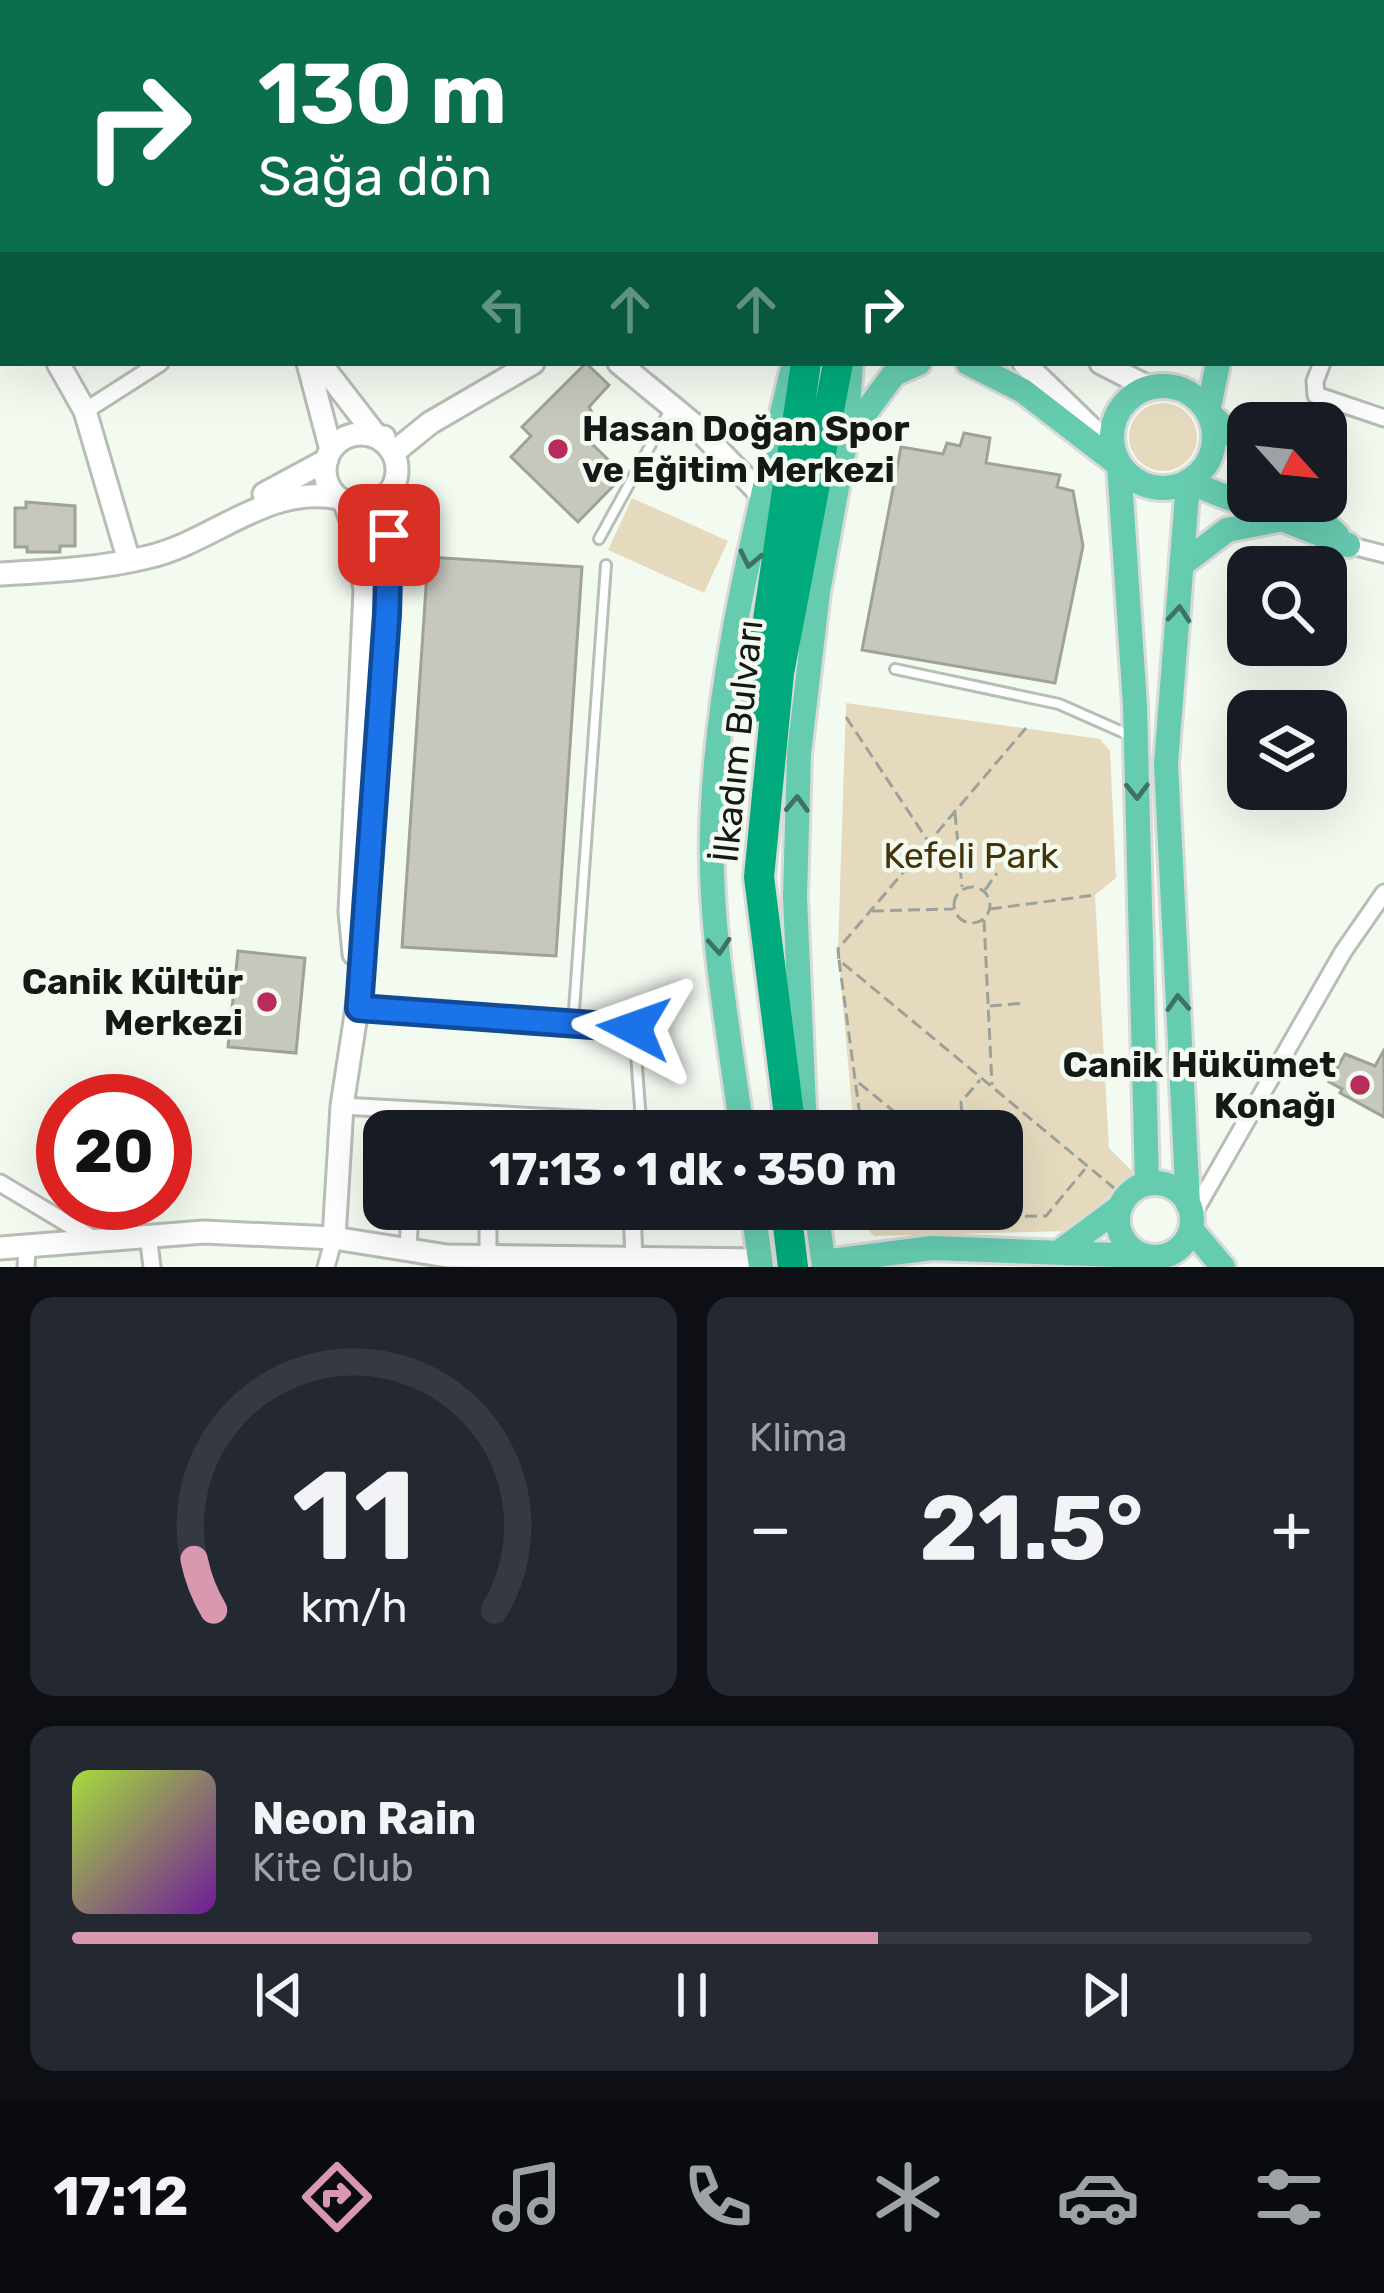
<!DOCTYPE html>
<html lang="tr">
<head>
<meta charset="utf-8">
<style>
	body { margin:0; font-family:Rubik,sans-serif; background:#242831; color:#f1f3f6; height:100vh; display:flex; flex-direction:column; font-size:45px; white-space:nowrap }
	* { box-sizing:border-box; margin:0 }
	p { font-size:39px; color:#9ea1a6 }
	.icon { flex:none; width:66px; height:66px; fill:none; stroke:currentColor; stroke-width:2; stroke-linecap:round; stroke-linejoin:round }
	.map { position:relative; height:1267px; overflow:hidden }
	.side { display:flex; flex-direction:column; gap:30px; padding:30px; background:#0d0f14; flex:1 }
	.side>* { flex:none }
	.guide { position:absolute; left:0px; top:0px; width:1386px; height:366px; box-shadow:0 12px 48px #0002; background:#0b6e4f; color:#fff; overflow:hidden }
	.needle { width:78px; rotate:117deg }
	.fabs { position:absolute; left:1227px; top:402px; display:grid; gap:24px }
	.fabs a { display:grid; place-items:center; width:120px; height:120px; border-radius:24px; background:#171b24; box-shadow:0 12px 48px #0002; font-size:60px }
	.speed { position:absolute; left:36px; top:1074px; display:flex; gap:24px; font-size:60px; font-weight:700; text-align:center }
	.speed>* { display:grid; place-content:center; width:156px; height:156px; border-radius:50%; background:#171b24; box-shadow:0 12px 48px #0002; line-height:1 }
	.speed .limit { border:18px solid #d22; background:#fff; color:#111 }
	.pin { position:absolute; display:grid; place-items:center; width:102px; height:102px; color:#fff; margin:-51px; border-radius:24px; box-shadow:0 6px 18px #0006 }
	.me { position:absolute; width:132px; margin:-66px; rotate:274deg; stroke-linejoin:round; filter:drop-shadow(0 0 9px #0008) }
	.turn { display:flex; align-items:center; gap:42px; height:252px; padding:0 60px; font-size:54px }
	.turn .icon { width:156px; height:156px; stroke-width:2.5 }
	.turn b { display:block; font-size:84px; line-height:102px }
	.lanes { display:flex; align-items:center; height:114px; padding:0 60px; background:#0003; justify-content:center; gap:60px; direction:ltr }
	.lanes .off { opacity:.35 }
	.big { font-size:90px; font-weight:700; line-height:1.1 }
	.side .card { flex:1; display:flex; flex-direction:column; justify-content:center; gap:18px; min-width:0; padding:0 42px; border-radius:24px; background:#242831 }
	.side .dial { align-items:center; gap:0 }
	.dial svg { height:312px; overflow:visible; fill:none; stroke:#363941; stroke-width:7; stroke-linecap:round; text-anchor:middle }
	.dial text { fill:#f1f3f6; stroke:none }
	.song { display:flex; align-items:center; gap:36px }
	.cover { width:144px; height:144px; border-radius:18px; background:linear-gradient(135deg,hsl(80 70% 55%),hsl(280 70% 35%)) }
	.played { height:12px; border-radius:6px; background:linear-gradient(90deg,#d899b0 65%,#363941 65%) }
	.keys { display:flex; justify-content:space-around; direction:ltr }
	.heat { display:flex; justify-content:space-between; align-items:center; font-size:66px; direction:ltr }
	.side .tiles { flex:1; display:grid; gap:30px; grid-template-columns:1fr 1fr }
	.card:last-child { grid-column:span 2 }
	.trip { position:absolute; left:363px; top:1110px; width:660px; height:120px; border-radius:24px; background:#171b24; box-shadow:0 12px 48px #0002; font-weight:700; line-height:120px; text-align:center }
	.dock { display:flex; height:192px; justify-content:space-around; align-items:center; background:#090b0e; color:#9ea1a6 }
	.dock .icon { width:84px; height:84px }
	.dock .selected { color:#d899b0 }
	.dock b { font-size:54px; color:#f1f3f6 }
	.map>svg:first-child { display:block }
	.green { fill:#e6dabe }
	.building { fill:#c6c7bd; stroke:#a0a297; stroke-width:3 }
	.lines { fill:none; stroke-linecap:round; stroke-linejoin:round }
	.lane-casing { stroke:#b7beb5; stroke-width:14 }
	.street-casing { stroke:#b7beb5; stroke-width:21 }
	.secondary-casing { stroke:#b7beb5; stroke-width:27 }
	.primary-casing { stroke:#dadad9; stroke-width:30 }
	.highway-casing { stroke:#dadad9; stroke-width:36 }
	.path { stroke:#9ca29a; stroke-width:3; stroke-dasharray:12 6; stroke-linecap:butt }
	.lane { stroke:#fff; stroke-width:8 }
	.street { stroke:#fff; stroke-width:15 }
	.secondary { stroke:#fff; stroke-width:21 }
	.primary { stroke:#66ccb0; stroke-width:24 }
	.highway { stroke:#00aa7c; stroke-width:30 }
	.oneway { stroke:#3e7262 }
	.route-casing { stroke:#114b97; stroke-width:30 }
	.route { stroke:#1a73e8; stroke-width:21 }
	.poi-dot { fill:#b92b5b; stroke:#f3fbf1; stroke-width:4.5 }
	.labels { text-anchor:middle; stroke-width:9; stroke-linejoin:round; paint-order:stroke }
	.poi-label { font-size:36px; font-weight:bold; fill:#151814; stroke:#f3fbf1; text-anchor:end }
	.street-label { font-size:36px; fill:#151814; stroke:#f3fbf1 }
	.park-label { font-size:36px; fill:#443309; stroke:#f3fbf1 }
</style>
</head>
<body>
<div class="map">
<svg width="1384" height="1267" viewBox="0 0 1384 1267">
	<rect width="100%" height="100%" fill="#f3fbf1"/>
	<path class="green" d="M1129 437a34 34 0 1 1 68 0a34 34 0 1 1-68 0Z
		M632 498 728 541 704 593 608 550Z
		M846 703 1100 739 1110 751 1116 878 1095 895 1109 1148 1134 1173 1069 1231 874 1236 862 1224 861 1209H1002V1131H854L838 949Z"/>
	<path class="building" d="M586 363 609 385 589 407 594 417 589 441 624 475 578 522 511 457 531 436 522 427Z
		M964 433 990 438 986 463 1060 475 1057 487 1073 491 1083 546 1055 683 862 650 901 447 943 454 947 443 960 446Z
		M26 502 75 506V546H60V552H27V547H15V508H26Z
		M428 557 582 567 556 956 402 947Z
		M238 951 305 958 296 1053 228 1047Z
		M1384 1050V1117L1340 1093 1342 1089 1329 1082 1345 1054 1375 1066Z"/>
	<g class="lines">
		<defs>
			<path id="lane" d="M599 539 671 408
				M895 669 1059 704 1129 735
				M359 1008 634 1027 641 1121
				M573 1024 606 565"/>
			<path id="street" d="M0 3 3 6
				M42 3 44 0
				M245 3 249 0
				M653 3V0
				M0 68 3 63
				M1383 211 1384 208
				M0 223 3 222
				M0 330 3 329
				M1322 363 1315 381 1316 395 1384 418
				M85 411 160 363
				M1348 545 1384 554
				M342 1106 741 1128
				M414 1131 415 1110
				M0 1183 95 1240
				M632 1209 634 1260
				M1192 1216 1343 952 1384 893
				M148 1235 152 1267
				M408 1250 410 1209
				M488 1256V1209
				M26 1267 27 1247
				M326 1267 334 1238"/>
			<path id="secondary" d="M117 0 120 3
				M357 0 361 3
				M524 0 528 3
				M580 0 583 3
				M0 243 3 249
				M58 363 85 411 127 554
				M308 363 331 450
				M320 363 378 438 384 437
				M619 363 692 423 763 496
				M1024 363 1097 434 1111 453
				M1101 363 1148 387
				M325 470a36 36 0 1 1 72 0a36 36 0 1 1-72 0Z
				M393 453 430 423 533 363
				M264 494 327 460
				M344 501 357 536 365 590 350 912 354 954
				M0 574C50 571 99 569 148 557 216 541 266 484 339 498
				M334 1238 342 1106 363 969 387 614 388 493
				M0 1248 204 1232 334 1238 447 1256 760 1260"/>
			<path id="primary" d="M502 0 505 3
				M1317 3 1318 0
				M1344 3 1345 0
				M968 363 1023 391 1119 465 1135 705 1147 1184
				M1218 363 1208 412 1248 450
				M1112 437a51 51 0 1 1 102 0a51 51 0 1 1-102 0Z
				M848 436 894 374 919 363
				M1302 501 1337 535
				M1184 563 1227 530 1278 520
				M742 1131C729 1033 709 930 712 830 716 675 757 522 792 371
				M805 1131 795 897 799 753 818 592 846 438 851 363
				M1118 1220a37 37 0 1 1 74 0a37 37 0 1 1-74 0Z
				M1188 1204 1166 764 1188 482 1348 545
				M753 1209 761 1267
				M816 1209 824 1267
				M1191 1229 1223 1267
				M1058 1253 1120 1207
				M824 1262 932 1248 1143 1256 1157 1267"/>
			<path id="highway" d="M609 0 614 3
				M870 3V0
				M906 3V0
				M755 707 806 363
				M791 1131 759 877 779 673 838 363
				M786 1209 793 1267"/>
		</defs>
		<use href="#lane" class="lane-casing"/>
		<use href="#street" class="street-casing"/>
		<use href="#secondary" class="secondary-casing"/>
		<use href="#primary" class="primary-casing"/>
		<use href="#highway" class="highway-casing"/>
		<path class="path" d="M846 717 928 841
			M1026 728 838 949 839 960 1114 1188
			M955 813 962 887
			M954 905a18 18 0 1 1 36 0a18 18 0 1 1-36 0Z
			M985 890 997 873
			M990 909 1095 895
			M872 911 953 909
			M984 920 992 1085
			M839 960 862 1131
			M990 1006 1025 1003
			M859 1083 918 1131
			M963 1131 961 1102 980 1080
			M873 1209 875 1224 971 1217 970 1209
			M971 1217 1046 1216 1085 1169"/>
		<use href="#lane" class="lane"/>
		<use href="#street" class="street"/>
		<use href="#secondary" class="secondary"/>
		<use href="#primary" class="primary"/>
		<use href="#highway" class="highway"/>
	</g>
	<defs><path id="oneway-chevron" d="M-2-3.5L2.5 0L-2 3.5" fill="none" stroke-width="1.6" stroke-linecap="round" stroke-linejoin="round" transform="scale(3)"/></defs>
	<g class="oneway">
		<use href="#oneway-chevron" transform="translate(750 559) rotate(102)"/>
		<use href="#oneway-chevron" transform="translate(1179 614) rotate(-85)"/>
		<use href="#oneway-chevron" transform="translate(1137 791) rotate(89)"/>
		<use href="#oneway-chevron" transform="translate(797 804) rotate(-88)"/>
		<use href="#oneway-chevron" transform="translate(719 946) rotate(86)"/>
		<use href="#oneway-chevron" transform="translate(1178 1003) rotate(-93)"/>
	</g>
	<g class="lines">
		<defs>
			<path id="route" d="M389 535 387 614 359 1008 634 1028"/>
		</defs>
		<use href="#route" class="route-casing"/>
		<use href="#route" class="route"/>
	</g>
	<g class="poi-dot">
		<circle cx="558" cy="449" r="12"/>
		<circle cx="267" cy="1002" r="12"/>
		<circle cx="1360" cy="1085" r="12"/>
	</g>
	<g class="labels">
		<g class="poi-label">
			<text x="582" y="441" text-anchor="start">Hasan Doğan Spor<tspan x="582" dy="41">ve Eğitim Merkezi</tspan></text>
			<text x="243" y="994">Canik Kültür<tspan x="243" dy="41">Merkezi</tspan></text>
			<text x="1336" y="1077">Canik Hükümet<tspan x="1336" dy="41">Konağı</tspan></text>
		</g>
		<g class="street-label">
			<text transform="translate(737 741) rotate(-84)" y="13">İlkadım Bulvarı</text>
		</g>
		<g class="park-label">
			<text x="971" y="868">Kefeli Park</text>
		</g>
	</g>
</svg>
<div class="fabs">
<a><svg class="needle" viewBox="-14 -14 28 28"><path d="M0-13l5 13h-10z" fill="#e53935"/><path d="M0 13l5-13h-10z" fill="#9ea1a6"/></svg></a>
<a><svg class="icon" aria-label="search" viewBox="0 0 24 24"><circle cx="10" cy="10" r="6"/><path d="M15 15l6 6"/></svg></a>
<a><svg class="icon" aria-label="layers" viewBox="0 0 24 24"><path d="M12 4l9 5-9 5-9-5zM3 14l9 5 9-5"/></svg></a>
</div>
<div class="speed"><div class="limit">20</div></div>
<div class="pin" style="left:389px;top:535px;background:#d93025"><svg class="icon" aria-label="arrive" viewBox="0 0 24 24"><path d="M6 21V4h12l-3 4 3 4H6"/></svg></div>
<svg class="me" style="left:634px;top:1028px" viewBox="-20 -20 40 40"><path d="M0-17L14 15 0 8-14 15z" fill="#1a73e8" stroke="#fff" stroke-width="4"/></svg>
<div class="trip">17:13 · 1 dk · 350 m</div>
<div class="guide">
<div class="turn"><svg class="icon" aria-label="right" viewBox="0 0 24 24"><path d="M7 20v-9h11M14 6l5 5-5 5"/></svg><div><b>130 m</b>Sağa dön</div></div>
<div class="lanes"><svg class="icon off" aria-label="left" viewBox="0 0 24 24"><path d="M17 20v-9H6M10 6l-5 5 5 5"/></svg><svg class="icon off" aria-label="ahead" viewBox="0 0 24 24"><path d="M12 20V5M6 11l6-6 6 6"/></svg><svg class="icon off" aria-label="ahead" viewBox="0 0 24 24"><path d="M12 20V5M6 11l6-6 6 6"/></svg><svg class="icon" aria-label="right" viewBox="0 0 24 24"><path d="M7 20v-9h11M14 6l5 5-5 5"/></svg></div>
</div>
</div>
<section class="side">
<div class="tiles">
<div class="card dial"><svg viewBox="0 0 100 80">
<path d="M14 69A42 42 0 1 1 86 69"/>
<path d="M14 69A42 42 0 0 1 9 56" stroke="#d899b0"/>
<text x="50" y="56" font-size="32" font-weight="700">11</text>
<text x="50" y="72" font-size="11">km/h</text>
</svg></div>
<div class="card"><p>Klima</p>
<div class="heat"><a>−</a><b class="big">21.5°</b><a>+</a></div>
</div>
<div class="card">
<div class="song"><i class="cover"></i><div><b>Neon Rain</b><p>Kite Club</p></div></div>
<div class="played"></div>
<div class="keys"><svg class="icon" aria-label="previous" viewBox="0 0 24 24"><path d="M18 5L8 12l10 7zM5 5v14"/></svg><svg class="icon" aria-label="pause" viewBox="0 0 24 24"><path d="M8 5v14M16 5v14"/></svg><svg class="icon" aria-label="next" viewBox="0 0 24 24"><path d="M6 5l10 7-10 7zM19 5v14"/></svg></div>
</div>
</div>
</section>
<nav class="dock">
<b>17:12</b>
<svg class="icon selected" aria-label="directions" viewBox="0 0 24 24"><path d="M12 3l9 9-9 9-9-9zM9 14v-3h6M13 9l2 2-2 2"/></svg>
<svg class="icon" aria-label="music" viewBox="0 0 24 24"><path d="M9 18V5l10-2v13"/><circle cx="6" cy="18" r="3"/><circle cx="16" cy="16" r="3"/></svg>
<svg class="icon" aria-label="phone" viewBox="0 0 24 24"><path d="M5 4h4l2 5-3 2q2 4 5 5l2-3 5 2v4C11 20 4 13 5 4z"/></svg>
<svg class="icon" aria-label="climate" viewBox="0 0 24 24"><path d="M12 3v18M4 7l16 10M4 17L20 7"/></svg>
<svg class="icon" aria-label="car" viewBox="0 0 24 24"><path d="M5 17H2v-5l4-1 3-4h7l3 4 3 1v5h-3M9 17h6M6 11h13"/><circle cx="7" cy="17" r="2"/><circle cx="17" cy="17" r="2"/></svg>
<svg class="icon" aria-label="filters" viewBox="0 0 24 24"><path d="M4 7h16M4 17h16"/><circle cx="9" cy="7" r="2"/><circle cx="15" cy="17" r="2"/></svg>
</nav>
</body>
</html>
